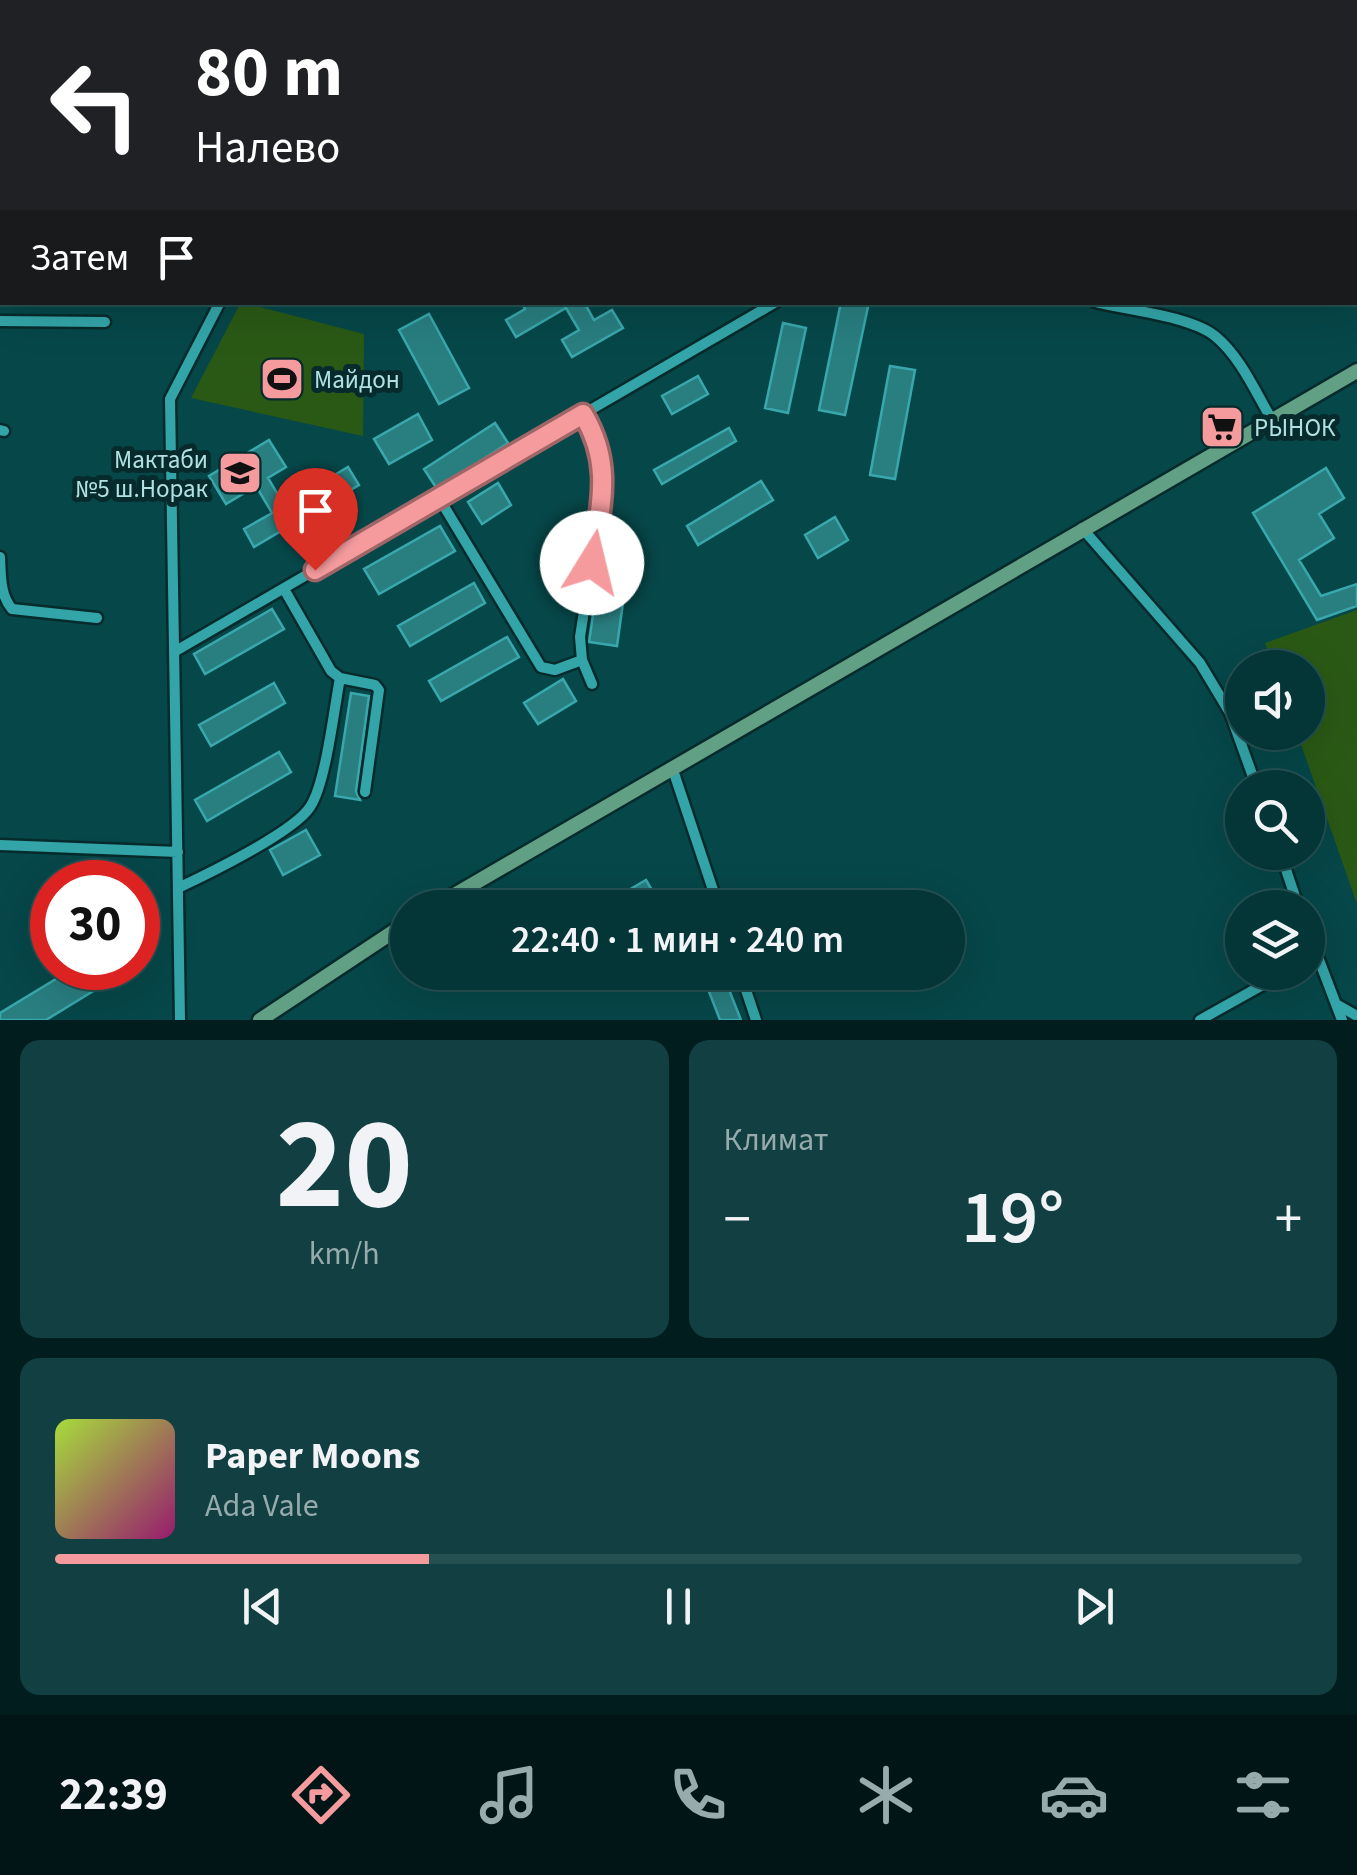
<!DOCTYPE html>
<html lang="ru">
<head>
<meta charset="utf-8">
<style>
	body { margin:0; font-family:"Source Sans 3",sans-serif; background:#124042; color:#f1f3f6; height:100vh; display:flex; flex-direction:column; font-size:38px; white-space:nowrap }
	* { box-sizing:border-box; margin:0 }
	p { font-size:32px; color:#97abad }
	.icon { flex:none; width:55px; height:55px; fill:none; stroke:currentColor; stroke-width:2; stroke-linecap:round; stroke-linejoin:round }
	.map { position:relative; height:1020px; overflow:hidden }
	.side { display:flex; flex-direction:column; gap:20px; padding:20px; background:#021d1e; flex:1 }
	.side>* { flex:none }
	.hud { position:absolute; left:0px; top:0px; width:1358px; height:305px; box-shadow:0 10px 40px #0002,0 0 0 2px #255052; background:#202124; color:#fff; overflow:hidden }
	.tools { position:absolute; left:1225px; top:650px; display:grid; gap:20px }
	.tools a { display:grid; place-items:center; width:100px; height:100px; border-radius:50%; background:#043537; box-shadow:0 10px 40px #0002,0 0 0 2px #255052; font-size:50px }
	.speed { position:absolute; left:30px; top:860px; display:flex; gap:20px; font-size:50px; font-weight:700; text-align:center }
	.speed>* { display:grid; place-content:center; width:130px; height:130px; border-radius:50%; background:#043537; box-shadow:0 10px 40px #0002,0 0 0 2px #255052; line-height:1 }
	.speed .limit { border:15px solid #d22; background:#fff; color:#111 }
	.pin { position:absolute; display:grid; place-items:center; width:85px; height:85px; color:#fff; margin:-102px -42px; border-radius:50% 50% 50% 0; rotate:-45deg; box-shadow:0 0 10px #0007 }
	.pin .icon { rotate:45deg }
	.me { position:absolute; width:110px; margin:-55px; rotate:9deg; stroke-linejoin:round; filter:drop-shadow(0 0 8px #0008) }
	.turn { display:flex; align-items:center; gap:35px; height:210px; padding:0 30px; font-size:45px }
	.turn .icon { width:130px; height:130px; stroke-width:2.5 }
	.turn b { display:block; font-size:70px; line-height:85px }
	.then { display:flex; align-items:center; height:95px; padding:0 30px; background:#0003; gap:20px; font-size:38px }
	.big { font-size:75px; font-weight:600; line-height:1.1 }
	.side .tile { flex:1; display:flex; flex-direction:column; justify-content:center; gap:15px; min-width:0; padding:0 35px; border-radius:20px; background:#124042 }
	.side .dial { align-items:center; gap:0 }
	.dial b { font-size:130px; line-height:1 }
	.song { display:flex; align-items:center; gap:30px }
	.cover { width:120px; height:120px; border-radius:15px; background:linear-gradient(135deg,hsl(80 70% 55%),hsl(320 70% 35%)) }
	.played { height:10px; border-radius:5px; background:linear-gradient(90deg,#f59b9e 30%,#255052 30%) }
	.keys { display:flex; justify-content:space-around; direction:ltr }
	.heat { display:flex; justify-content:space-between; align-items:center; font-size:55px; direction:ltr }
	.side .tiles { flex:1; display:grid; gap:20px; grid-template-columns:1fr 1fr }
	.tile:last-child { grid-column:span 2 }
	.trip { position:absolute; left:390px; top:890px; width:575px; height:100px; border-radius:50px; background:#043537; box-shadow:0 10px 40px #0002,0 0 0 2px #255052; font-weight:600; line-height:100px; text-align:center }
	.tab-bar { display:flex; height:160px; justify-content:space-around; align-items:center; background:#021516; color:#97abad }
	.tab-bar .icon { width:70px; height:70px }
	.tab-bar .selected { color:#f59b9e }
	.tab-bar b { font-size:45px; color:#f1f3f6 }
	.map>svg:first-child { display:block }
	.green { fill:#2a5915 }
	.building { fill:#297e80; stroke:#38a8ac; stroke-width:2.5 }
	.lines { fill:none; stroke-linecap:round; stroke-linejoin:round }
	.street-casing { stroke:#072b2c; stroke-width:15 }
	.secondary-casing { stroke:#072b2c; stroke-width:19 }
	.street { stroke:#33a5a8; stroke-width:10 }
	.secondary { stroke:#61a084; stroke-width:14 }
	.route-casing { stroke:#9f6567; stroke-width:25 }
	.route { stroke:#f59b9e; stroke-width:18 }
	.labels { text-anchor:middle; stroke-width:10; stroke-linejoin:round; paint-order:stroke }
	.poi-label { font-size:25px; fill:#b1e1e2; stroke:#072b2c; text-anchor:start }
</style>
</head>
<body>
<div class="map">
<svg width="1357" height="1020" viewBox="0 0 1357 1020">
	<rect width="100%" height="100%" fill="#064749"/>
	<path class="green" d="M241 302 364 334 363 436 191 398Z
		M1357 610V904L1297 733 1308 732V668L1274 667 1265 643Z"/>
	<path class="building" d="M521 302H584L594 320 612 310 623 328 572 357 562 340 579 330 566 308 516 337 506 320 525 309Z
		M841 302H869L845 415 819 410Z
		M429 314 469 388 439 404 399 330Z
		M783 323 806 328 788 413 765 408Z
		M890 366 915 370 895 479 870 475Z
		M698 376 708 394 672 414 662 396Z
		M418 414 432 440 389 464 374 439Z
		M495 423 508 443 437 489 424 469Z
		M729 428 736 441 662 484 654 470Z
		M269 440 286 467 268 478 284 505 348 467 359 485 254 547 244 529 272 513 256 486 226 504 209 476Z
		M1326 468 1344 498 1319 514 1334 538 1299 560 1321 596 1357 584V606L1317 620 1253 513Z
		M761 481 773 500 698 545 687 526Z
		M498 483 511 505 482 524 468 502Z
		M835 517 848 540 818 558 805 535Z
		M440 526 455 551 379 594 364 569Z
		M604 541 631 545 617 646 589 642Z
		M474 583 485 603 410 646 398 626Z
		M272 609 284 629 205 674 194 654Z
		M507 637 519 657 441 701 429 681Z
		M563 679 576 701 538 724 524 703Z
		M274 683 285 703 211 746 199 725Z
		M351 693 369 696 356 791 360 800 335 796Z
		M279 752 291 772 207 821 195 800Z
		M306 830 320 855 283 875 270 850Z
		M646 880 656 897 637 908H598Z
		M74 968H110L116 977 46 1020H0V1013Z
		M724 977 741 1020H720L706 984Z"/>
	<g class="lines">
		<defs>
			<path id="street" d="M112 0 116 2
				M0 263H2
				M1095 302C1127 310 1190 316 1215 336 1240 356 1256 393 1272 420
				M0 321 105 322
				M583 415 603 456 604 481 580 637 582 660 592 684
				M0 430 4 431
				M439 498 541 667 555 670 582 660
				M1082 528 1200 663 1230 713 1257 788
				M0 557C1 576 0 595 12 609L97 618
				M284 589 331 671 340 678 375 685 379 690 365 792
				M174 652 776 302
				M672 767 719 908
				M0 845 178 852
				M1280 852 1299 908
				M178 888C208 874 294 832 310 807 326 783 334 709 340 678
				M1308 931 1342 1020
				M740 972 756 1020
				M1336 1004 1357 1016
				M180 1020 170 399 220 302
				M1200 1020 1286 972"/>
			<path id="secondary" d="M432 908 1357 371
				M260 1020 408 922"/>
		</defs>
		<use href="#street" class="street-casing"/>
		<use href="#secondary" class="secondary-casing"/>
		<use href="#street" class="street"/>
		<use href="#secondary" class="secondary"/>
	</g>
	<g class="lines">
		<defs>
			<path id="route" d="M315 570 583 414C614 466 600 506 592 563"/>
		</defs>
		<use href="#route" class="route-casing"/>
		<use href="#route" class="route"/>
	</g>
	<defs>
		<symbol id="stadium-square" viewBox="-11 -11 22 22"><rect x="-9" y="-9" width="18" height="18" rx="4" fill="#f59b9e" stroke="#072b2c"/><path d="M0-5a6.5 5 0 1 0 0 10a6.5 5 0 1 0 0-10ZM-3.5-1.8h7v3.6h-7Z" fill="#111"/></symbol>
		<symbol id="supermarket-square" viewBox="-11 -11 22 22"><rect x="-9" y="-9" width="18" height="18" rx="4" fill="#f59b9e" stroke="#072b2c"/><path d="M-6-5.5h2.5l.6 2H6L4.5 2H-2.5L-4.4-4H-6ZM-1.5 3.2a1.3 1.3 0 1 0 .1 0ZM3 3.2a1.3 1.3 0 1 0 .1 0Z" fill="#111"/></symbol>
		<symbol id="school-square" viewBox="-11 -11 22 22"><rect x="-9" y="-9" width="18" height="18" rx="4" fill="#f59b9e" stroke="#072b2c"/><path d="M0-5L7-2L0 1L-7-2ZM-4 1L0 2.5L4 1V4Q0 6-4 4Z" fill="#111"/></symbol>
	</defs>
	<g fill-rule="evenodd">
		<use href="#stadium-square" x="257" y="354" width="50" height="50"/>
		<use href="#supermarket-square" x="1197" y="402" width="50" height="50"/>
		<use href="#school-square" x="215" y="448" width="50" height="50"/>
	</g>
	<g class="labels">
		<g class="poi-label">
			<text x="314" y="388">Майдон</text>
			<text x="1254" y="436">РЫНОК</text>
			<text x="208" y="468" text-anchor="end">Мактаби<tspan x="208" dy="29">№5 ш.Норак</tspan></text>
		</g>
	</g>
</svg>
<div class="tools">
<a><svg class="icon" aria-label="sound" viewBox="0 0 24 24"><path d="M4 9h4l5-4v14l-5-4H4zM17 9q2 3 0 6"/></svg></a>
<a><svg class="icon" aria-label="search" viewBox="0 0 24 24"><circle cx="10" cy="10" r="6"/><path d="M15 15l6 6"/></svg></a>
<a><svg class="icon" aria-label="layers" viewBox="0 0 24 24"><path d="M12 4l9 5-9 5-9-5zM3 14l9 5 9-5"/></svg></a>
</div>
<div class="speed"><div class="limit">30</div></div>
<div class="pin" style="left:315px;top:570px;background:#d93025"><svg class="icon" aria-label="arrive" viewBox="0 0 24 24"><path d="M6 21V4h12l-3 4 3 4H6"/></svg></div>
<svg class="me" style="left:592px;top:563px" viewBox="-20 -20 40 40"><circle r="19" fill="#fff"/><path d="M0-13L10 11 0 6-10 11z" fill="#f59b9e"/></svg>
<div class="trip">22:40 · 1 мин · 240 m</div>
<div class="hud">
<div class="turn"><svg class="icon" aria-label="left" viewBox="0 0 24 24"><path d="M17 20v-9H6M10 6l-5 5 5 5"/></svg><div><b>80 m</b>Налево</div></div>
<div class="then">Затем<svg class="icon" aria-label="arrive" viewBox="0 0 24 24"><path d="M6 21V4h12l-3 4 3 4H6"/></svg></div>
</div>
</div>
<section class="side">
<div class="tiles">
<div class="tile dial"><b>20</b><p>km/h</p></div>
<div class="tile"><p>Климат</p>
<div class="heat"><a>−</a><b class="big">19°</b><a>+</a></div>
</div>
<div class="tile">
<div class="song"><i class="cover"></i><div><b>Paper Moons</b><p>Ada Vale</p></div></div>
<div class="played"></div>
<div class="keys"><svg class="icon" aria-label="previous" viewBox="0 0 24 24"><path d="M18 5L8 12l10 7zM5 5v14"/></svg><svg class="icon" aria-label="pause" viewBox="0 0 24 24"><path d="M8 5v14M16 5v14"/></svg><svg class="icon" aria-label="next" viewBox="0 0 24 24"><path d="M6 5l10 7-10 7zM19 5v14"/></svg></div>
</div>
</div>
</section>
<nav class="tab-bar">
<b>22:39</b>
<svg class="icon selected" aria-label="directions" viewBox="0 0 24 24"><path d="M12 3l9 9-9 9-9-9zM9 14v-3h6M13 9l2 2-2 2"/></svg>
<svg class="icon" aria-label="music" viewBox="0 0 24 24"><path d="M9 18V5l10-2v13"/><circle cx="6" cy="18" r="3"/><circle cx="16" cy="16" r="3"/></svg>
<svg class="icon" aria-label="phone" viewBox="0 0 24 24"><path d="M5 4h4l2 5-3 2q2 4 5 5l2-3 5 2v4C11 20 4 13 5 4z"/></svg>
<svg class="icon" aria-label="climate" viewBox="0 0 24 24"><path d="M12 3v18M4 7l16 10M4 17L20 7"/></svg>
<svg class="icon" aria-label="car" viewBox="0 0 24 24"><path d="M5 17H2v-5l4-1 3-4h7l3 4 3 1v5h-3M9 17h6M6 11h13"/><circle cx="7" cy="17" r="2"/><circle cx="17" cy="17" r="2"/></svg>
<svg class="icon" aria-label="filters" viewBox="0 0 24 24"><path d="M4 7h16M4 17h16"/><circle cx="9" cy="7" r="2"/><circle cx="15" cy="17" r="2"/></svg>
</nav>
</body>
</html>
